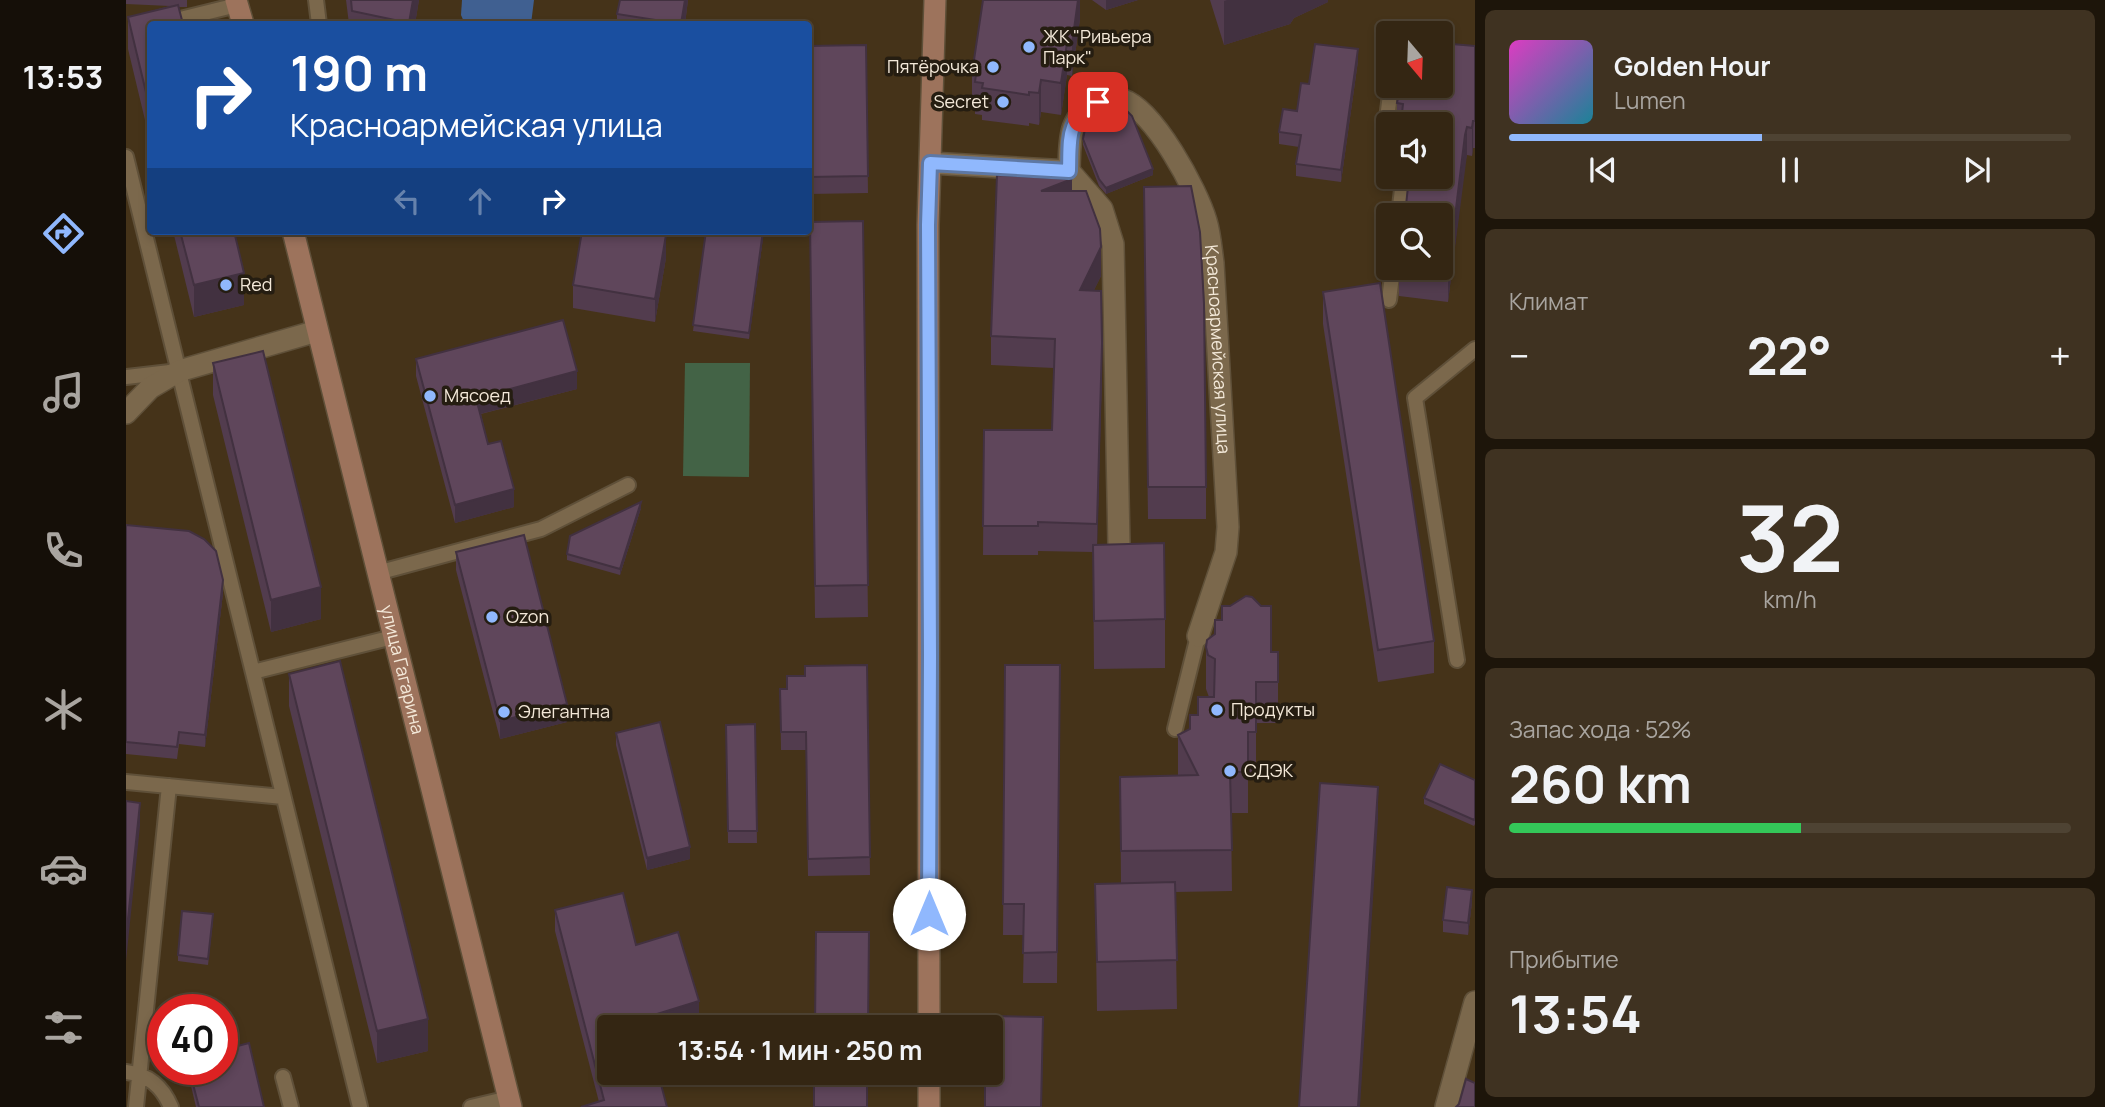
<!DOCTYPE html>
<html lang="ru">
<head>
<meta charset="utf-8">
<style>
	body { margin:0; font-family:Manrope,sans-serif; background:#3f3221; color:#f1f3f6; height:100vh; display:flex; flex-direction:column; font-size:26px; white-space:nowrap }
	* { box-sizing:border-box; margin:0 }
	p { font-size:23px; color:#a9a5a0 }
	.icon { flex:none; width:38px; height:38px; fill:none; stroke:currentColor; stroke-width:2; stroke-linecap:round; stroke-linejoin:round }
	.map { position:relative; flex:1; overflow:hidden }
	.sheet { display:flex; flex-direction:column; gap:10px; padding:10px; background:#1d150a; width:630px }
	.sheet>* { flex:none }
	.guide { position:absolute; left:21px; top:21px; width:665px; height:214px; border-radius:7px; box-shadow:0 4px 10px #0003,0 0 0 2px #4e4333; background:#1a4fa0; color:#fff; overflow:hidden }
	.needle { width:46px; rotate:161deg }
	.fabs { position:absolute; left:1250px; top:21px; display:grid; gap:14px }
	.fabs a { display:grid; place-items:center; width:77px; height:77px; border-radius:7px; background:#342613; box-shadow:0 4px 10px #0003,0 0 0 2px #4e4333; font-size:35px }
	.speed { position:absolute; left:21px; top:994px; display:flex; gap:14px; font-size:35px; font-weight:700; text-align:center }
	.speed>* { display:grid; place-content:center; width:91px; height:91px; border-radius:50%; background:#342613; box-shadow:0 4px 10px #0003,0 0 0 2px #4e4333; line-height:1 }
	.speed .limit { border:10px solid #d22; background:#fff; color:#111 }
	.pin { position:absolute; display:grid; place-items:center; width:60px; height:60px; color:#fff; margin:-30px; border-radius:14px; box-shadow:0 4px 10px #0006 }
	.me { position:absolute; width:77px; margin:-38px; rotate:0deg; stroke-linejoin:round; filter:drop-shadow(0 0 5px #0008) }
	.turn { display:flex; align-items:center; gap:24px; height:147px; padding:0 28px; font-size:32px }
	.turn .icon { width:91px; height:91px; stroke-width:2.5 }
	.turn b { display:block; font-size:49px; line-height:60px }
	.lanes { display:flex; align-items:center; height:66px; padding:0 28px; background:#0003; justify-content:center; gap:35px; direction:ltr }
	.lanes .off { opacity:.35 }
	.big { font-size:52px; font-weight:700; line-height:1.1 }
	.sheet .tile { flex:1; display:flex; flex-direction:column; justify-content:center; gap:10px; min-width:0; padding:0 24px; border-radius:10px; background:#3f3221 }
	.sheet .dial { align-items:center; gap:0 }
	.dial b { font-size:91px; line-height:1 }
	.song { display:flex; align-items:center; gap:21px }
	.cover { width:84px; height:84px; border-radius:10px; background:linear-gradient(135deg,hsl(310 70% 55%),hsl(190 70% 35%)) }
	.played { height:7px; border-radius:4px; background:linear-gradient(90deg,#90b8fd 45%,#4e4333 45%) }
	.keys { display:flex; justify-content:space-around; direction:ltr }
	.heat { display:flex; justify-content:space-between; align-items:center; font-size:38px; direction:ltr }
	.charge { height:10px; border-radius:5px; background:linear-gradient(90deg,#34c759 52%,#4e4333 0) }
	.trip { position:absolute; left:471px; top:1015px; width:406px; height:70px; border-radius:7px; background:#342613; box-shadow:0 4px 10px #0003,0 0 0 2px #4e4333; font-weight:700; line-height:70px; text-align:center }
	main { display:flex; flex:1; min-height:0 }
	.tab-bar { display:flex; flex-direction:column; width:126px; justify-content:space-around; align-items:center; background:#150f08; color:#a9a5a0 }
	.tab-bar .icon { width:49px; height:49px }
	.tab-bar .selected { color:#90b8fd }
	.tab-bar b { font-size:32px; color:#f1f3f6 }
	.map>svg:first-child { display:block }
	.green { fill:#436346 }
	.water { fill:#406091 }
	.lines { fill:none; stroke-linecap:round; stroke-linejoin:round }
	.lane-casing { stroke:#5f5039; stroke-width:18 }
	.street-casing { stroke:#5f5039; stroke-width:24 }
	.secondary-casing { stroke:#5f5039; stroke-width:24 }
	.lane { stroke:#7b684c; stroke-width:14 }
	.street { stroke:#7b684c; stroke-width:21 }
	.secondary { stroke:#9d735c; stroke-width:21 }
	.wall { fill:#523c4e }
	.shaded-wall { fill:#423140 }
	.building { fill:#5f465b; stroke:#423140; stroke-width:2 }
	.route-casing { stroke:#5e78a4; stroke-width:18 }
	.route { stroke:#90b8fd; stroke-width:12 }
	.poi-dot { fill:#90b8fd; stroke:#251d11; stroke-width:2.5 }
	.labels { text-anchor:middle; stroke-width:7; stroke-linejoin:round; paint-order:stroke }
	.poi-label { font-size:18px; fill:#f3e8d8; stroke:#251d11; text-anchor:start }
	.street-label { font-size:18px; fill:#f3e8d8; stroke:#251d11 }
</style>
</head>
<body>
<main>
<nav class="tab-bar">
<b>13:53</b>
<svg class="icon selected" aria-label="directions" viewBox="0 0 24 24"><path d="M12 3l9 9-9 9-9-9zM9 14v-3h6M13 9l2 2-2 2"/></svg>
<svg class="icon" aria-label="music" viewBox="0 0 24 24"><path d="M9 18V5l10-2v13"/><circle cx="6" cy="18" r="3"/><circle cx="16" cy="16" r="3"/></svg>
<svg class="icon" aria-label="phone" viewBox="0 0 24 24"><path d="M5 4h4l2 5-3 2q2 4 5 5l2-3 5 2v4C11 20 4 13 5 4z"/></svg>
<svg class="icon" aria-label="climate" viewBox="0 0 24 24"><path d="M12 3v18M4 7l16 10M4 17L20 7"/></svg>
<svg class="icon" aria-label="car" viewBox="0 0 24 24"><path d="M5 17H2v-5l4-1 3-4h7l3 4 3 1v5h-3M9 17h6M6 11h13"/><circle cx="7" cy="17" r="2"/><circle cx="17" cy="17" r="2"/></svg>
<svg class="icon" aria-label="filters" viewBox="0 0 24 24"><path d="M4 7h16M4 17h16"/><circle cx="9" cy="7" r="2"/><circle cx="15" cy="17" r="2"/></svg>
</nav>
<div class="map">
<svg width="1349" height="1107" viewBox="0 0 1349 1107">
	<rect width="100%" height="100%" fill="#453319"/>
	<path class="green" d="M559 363H624L623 477 557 476Z"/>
	<path class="water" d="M336 0H408L405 24H339L335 15Z"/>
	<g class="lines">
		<defs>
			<path id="lane" d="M190 0 193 24
				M34 24 111 5
				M1262 150 1259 135 1265 86
				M0 157 234 1107
				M1273 215 1276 189 1273 177
				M1263 300 1267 268
				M0 377 44 372
				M251 573 415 529 502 485
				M1331 660 1289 398 1349 349
				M127 672 267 637
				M1049 729 1072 636
				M0 782 157 797
				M0 1072C23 1075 36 1086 45 1107
				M157 1077 165 1107
				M10 1107 43 786
				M345 1107 383 1098"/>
			<g id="street">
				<path d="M804 163 943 171 976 209 987 244 993 546"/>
				<path id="s1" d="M943 171C944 143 941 116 971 102 979 99 989 97 997 100 1028 110 1071 190 1080 221 1084 234 1085 249 1087 263L1102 527 1100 552 1072 636"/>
				<path d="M0 413 24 388 53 371 191 331"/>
				<path d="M1320 1107 1349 1002"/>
			</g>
			<g id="secondary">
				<path d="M110 0 117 24"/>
				<path id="s2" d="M167 231 385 1107"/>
				<path d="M803 1027 802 225 809 0"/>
				<path d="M803 1107V1073"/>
			</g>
		</defs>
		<use href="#lane" class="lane-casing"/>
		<use href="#street" class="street-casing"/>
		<use href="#secondary" class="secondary-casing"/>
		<use href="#lane" class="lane"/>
		<use href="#street" class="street"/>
		<use href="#secondary" class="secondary"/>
	</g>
	<path class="wall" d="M0 0H61V7H53L24 24V141L2 49V17L44 6 0 4Z
		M220 0H293L289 24H223Z
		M494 0H562L559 24H491V14Z
		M954 0V19L946 76 941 75 935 115 915 112 913 125 903 123V126L856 120V115L849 114V106L846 105V73Z
		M966 0H1012L980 10Z
		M1084 0H1202V2L1168 18 1164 24 1098 45Z
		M740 45 742 193 683 194 682 46Z
		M1349 46V148H1347L1346 156 1341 155 1339 163 1322 302 1273 296V268L1314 124H1271V103Z
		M1232 61 1215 182 1170 176V164L1173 147 1153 144V132L1171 111 1183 84Z
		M957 139 1027 175 980 194 973 186 957 145Z
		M946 191 975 276 968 290 976 372 971 544 1039 619V668L968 669 967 552 912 551V555H857L858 430H926L928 368 865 365V336Z
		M1018 219 1080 487V519H1022Z
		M737 221 742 617 689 618 684 222Z
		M47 231H108L118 305 68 317Z
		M580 231H638L623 339 567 331Z
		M515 232 540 258 529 322 447 308V285Z
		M1197 292 1308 641V673L1252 682 1197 324Z
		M290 359 451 389 355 414 362 444 388 507 329 523 290 376Z
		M87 363 195 619 145 632 87 395Z
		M515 508 494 575 441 560V554Z
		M0 525 97 593 79 747 53 744 51 759 0 754Z
		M330 552 441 722 374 739 330 570Z
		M1080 647 1152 652V723H1130V774H1122V813H1105L1106 891 1049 892 1051 1009 971 1011 969 884H995L994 777 1052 775V735L1064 729 1083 697 1080 689Z
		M741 665 744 875 682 876 680 750H655L654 689H661L679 676Z
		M879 665H934L931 983H897L898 935H877Z
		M163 674 302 1051 251 1063 163 706Z
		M629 724 631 843H602L600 725Z
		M490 733 564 859 521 870 490 745Z
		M1349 780V824L1348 826 1298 804V798Z
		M1346 902 1342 935 1317 932V920Z
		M429 910 510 945 573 1022 483 1027 540 1073V1083L473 1102 429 931Z
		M87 920 82 965 52 961V955Z
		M61 1069H96L138 1107H70Z"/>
	<path class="shaded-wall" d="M287 0H293L289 24H283Z
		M559 0H562L559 24H555Z
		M952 0H954V19L946 76V44Z
		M980 0H1012L980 10Z
		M1101 0H1202V2L1168 18 1164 24 1098 45V1Z
		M941 43V75L935 115V83Z
		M1232 49V61L1215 182V170Z
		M915 80V112L913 125V93Z
		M1347 121V148L1346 156V128Z
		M1341 127V155L1322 302V274Z
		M1027 169V175L980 194V188Z
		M946 179V208L915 191Z
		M637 231H638L623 339V333Z
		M540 235V258L529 322V299Z
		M975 247V276L954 319V290Z
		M118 273V305L68 317V285Z
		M976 343V372L971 553V524Z
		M451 371V389L350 415V398Z
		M388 489V507L329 523V505Z
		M515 502V508L494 575V569Z
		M97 580V593L79 747V735Z
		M195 587V619L145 632V600Z
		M441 704V722L374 739V721Z
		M1252 787V819L1234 1107H1232Z
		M14 803V826L0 961V938Z
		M564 847V859L521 870V858Z
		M1346 890V902L1342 935V923Z
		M573 1001V1022L557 1027H528V1015Z
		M917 1017 916 1107H915Z
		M302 1019V1051L251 1063V1031Z
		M530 1073H540V1083L530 1085Z"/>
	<path class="building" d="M225 0H287L283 23 226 11Z
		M494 0H559L555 24 491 14Z
		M857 0H952L946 44 941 43 935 83 915 80 913 93 903 92V95L856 88 857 83 849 82 850 74 846 73Z
		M52 5 57 24H24V109L2 17Z
		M1314 43 1349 46V121H1347L1346 128 1341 127 1339 135 1322 274 1273 269 1314 268V215H1279L1283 177H1314V124H1288V122L1282 121 1283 113H1276L1277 104 1271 103 1274 86H1314Z
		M1189 44 1232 49 1215 170 1170 164 1175 135 1153 132 1157 109 1171 111 1175 83 1183 84Z
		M740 45 742 176 683 177 682 46Z
		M1001 111 1006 116 1027 169 980 188 973 179 957 139 959 129Z
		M871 175 946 179 915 191H960L974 229 975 247 954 290 975 291 976 343 971 524 912 522V526H857L858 430H926L929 339 865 336Z
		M1065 186 1074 232 1078 304 1080 487H1022L1018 187Z
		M737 221 742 585 689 586 684 222Z
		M54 231H108L118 273 68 285Z
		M456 231H512L540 235 529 299 447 285Z
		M580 231H637L623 333 567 325Z
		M1254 283 1308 641 1252 650 1197 292Z
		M437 320 451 371 350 398 362 444 375 441 388 489 329 505 290 359Z
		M137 351 195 587 145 600 87 363Z
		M515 502 494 569 441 554 444 536Z
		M0 525 63 531 78 539 90 551 97 580 79 735 53 732 51 747 0 742Z
		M398 535 441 704 374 721 330 552Z
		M1038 543 1039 619 968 621 967 545Z
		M1120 596 1126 597 1135 606H1145V652H1152V682H1130V732H1122V772H1104L1106 850 995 851 994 777 1072 775 1052 735 1064 729V715H1072V697H1088L1089 659 1082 655 1080 647 1081 640 1089 634V620H1096V606H1104Z
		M214 661 302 1019 251 1031 163 674Z
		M741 665 744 857 682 859 680 732H655L654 689H661V676H679V666Z
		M879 665H934L931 952 897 953 898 904H877Z
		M534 722 564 847 521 858 490 733Z
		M629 724 631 831H602L600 725Z
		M1314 764 1349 780V818L1348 820 1298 798Z
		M1194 783 1252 787 1232 1107H1173Z
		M0 801 14 803 0 938Z
		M1049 882 1051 960 971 962 969 884Z
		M1321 887 1346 890 1342 923 1317 920Z
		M497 893 510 945 552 932 573 1001 528 1015 532 1027H483V1073H532L541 1107H455L478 1100 429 910Z
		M56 911 87 914 82 959 52 955Z
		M690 932H743L742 1027H689Z
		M861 1016 917 1017 915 1107H859V1073H864V1027H861Z
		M123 1043 138 1107H73L63 1069H96V1050Z
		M688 1073H741V1107H688Z
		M1340 1079 1349 1083V1107H1330L1333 1104Z"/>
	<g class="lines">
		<defs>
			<path id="route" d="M803 914 804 655 802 225 804 163 943 171C944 137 940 120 972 102"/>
		</defs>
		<use href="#route" class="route-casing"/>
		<use href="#route" class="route"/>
	</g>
	<g class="poi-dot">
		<circle cx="903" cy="47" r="7"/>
		<circle cx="867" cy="67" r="7"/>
		<circle cx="877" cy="102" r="7"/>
		<circle cx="100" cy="285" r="7"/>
		<circle cx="304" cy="396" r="7"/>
		<circle cx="366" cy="617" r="7"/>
		<circle cx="1091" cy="710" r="7"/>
		<circle cx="378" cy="712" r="7"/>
		<circle cx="1104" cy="771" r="7"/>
	</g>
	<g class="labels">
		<g class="poi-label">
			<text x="917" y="43">ЖК "Ривьера<tspan x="917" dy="21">Парк"</tspan></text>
			<text x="853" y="73" text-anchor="end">Пятёрочка</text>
			<text x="863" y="108" text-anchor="end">Secret</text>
			<text x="114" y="291">Red</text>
			<text x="318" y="402">Мясоед</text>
			<text x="380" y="623">Ozon</text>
			<text x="1105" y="716">Продукты</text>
			<text x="392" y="718">Элегантна</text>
			<text x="1118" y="777">СДЭК</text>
		</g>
		<g class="street-label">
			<text dy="6" stroke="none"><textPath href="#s1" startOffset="385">Красноармейская улица</textPath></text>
			<text dy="6" stroke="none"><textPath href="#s2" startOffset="452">улица Гагарина</textPath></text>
		</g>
	</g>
</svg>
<div class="fabs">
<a><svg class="needle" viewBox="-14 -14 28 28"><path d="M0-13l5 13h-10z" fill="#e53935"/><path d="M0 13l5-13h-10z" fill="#a9a5a0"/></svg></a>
<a><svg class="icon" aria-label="sound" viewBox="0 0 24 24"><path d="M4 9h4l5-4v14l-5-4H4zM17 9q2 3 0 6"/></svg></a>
<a><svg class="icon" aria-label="search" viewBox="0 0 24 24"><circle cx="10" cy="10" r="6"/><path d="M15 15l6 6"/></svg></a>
</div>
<div class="speed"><div class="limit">40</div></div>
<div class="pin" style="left:972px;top:102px;background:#d93025"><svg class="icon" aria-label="arrive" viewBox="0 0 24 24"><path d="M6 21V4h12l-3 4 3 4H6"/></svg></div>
<svg class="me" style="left:803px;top:914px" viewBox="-20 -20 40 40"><circle r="19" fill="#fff"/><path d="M0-13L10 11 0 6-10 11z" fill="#90b8fd"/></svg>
<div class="trip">13:54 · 1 мин · 250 m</div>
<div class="guide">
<div class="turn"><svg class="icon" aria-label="right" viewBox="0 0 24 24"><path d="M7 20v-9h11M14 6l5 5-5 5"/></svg><div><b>190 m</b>Красноармейская улица</div></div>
<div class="lanes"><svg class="icon off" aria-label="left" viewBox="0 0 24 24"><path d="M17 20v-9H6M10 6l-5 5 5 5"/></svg><svg class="icon off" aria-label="ahead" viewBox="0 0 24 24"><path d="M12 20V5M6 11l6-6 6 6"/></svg><svg class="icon" aria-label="right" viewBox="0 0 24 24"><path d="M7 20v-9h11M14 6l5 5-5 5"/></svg></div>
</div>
</div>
<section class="sheet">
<div class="tile">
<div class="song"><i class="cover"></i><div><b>Golden Hour</b><p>Lumen</p></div></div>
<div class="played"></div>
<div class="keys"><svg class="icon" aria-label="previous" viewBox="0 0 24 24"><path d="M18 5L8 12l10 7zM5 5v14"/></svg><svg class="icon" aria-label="pause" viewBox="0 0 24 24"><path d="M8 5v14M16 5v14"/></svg><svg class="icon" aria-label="next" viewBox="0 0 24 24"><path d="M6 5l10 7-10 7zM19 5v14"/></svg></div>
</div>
<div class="tile"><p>Климат</p>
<div class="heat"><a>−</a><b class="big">22°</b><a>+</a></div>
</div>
<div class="tile dial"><b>32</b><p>km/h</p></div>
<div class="tile"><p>Запас хода · 52%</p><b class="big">260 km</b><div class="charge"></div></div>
<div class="tile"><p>Прибытие</p><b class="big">13:54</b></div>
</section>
</main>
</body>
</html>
